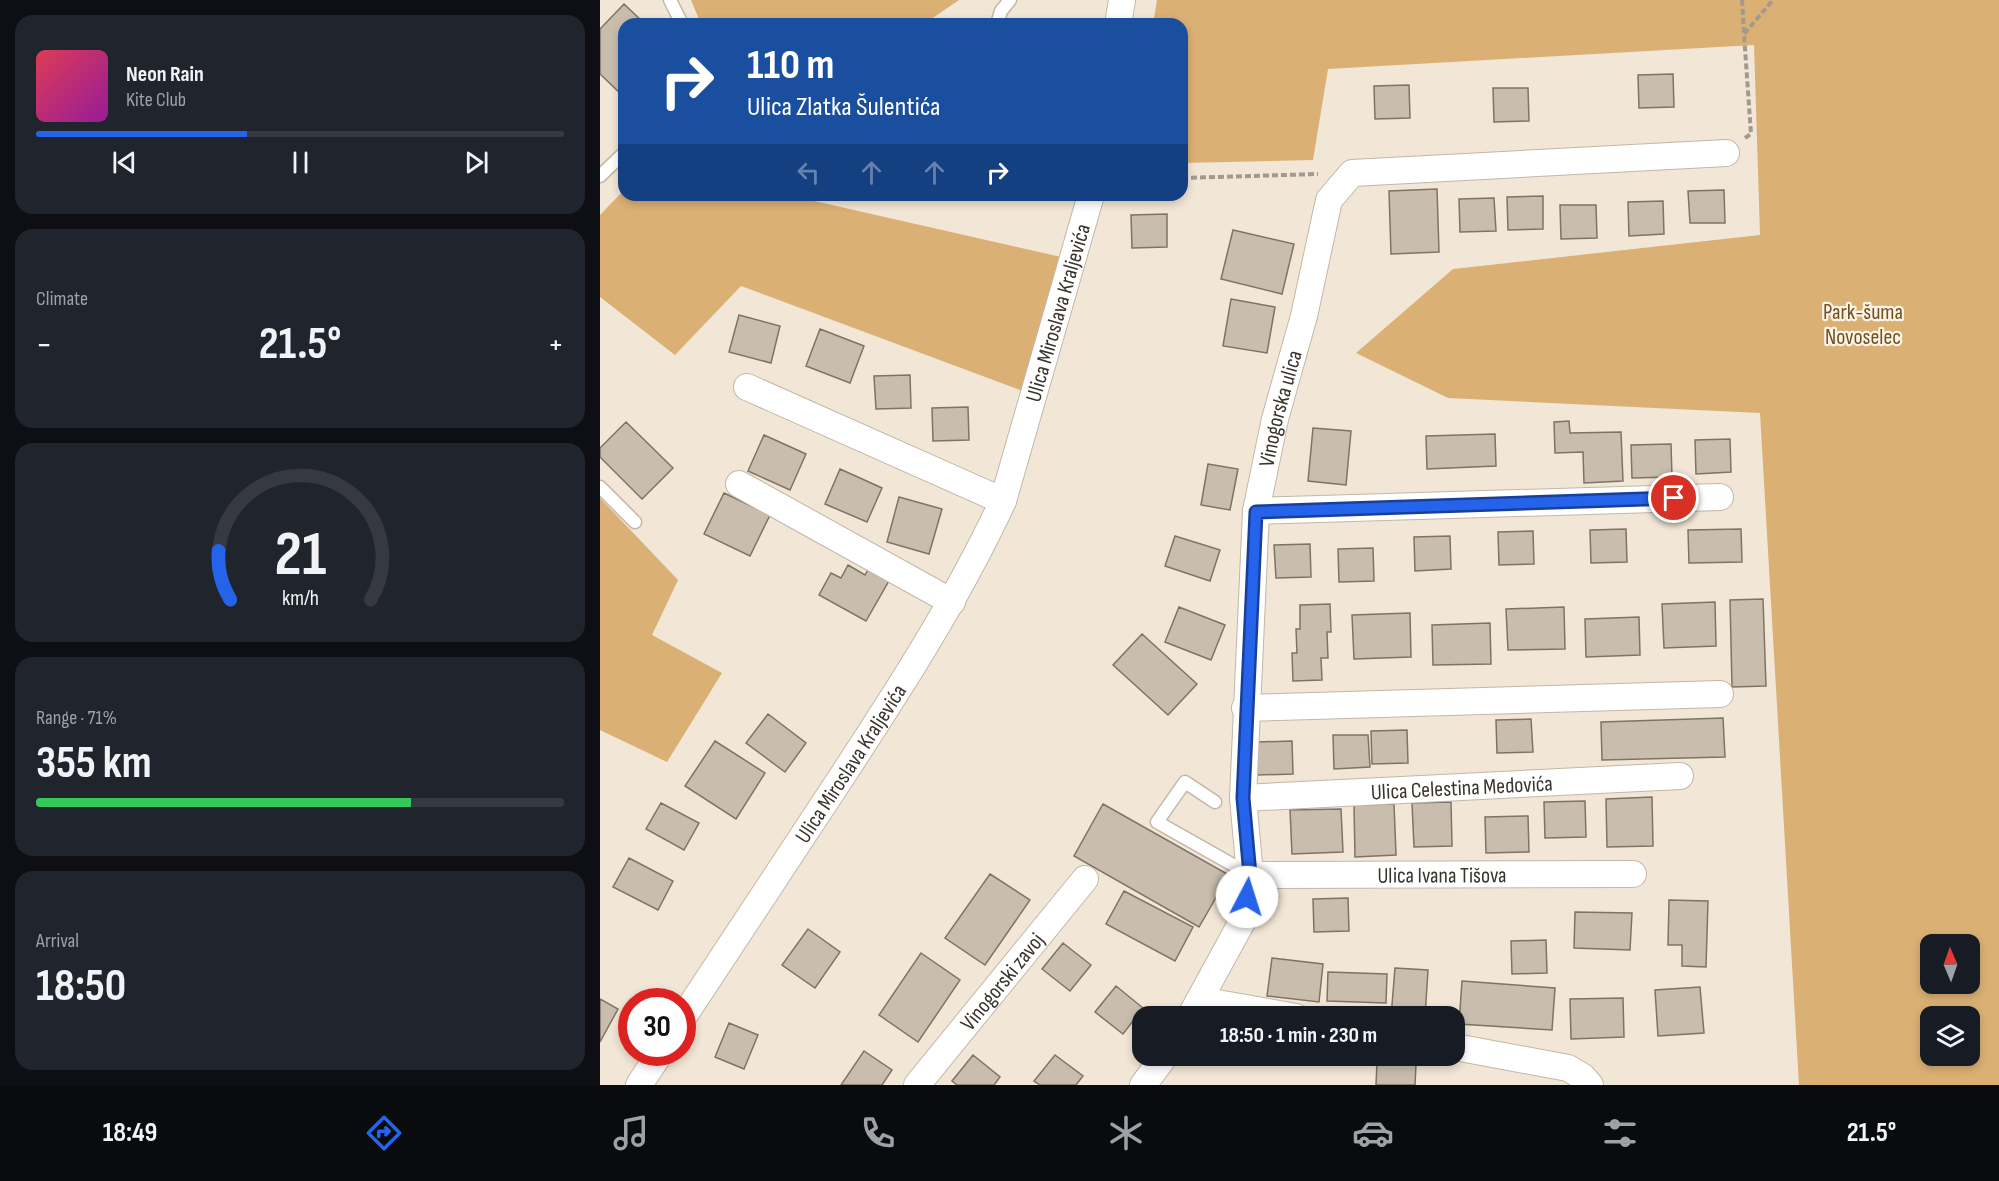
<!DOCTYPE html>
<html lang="en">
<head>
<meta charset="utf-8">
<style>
	body { margin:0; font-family:"Sofia Sans Condensed",sans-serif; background:#20242c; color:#f1f3f6; height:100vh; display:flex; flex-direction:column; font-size:22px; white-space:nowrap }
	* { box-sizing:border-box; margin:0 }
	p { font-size:20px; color:#9ea1a6 }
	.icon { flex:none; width:33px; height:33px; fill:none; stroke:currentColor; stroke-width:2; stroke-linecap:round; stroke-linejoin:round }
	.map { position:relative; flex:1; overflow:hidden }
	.drawer { display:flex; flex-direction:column; gap:15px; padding:15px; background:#0d0f14; width:600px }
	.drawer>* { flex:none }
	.guide { position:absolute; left:18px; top:18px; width:570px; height:183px; border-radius:18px; box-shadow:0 3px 9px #0003; background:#1a4fa0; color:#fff; overflow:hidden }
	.needle { width:39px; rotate:358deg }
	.buttons { position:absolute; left:1320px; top:934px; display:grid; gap:12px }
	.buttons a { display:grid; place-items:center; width:60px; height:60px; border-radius:12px; background:#171b24; box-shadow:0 3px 9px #0003; font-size:30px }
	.speed { position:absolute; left:18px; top:988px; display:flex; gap:12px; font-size:30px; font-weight:700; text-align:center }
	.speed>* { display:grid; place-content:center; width:78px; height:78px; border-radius:50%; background:#171b24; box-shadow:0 3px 9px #0003; line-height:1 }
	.speed .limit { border:9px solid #d22; background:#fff; color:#111 }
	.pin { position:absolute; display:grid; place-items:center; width:51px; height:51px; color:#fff; margin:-26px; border:3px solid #fff; border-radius:50%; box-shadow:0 2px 6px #0007 }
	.me { position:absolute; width:66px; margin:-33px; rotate:5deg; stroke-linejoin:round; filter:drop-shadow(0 0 4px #0008) }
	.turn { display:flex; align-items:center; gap:21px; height:126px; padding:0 30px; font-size:27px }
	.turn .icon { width:78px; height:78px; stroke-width:2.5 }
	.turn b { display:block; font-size:42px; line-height:51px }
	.lanes { display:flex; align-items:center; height:57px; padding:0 30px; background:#0003; justify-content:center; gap:30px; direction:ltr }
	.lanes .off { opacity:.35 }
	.big { font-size:45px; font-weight:700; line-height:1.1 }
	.drawer .card { flex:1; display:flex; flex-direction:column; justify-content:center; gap:9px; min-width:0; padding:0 21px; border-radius:18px; background:#20242c }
	.drawer .dial { align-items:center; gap:0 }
	.dial svg { height:156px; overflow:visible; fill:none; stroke:#363941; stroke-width:7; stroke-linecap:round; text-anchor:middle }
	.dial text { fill:#f1f3f6; stroke:none }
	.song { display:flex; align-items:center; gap:18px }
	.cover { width:72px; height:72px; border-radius:9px; background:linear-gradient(135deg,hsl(350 70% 55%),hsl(300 70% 35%)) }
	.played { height:6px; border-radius:3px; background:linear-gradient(90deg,#2563eb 40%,#363941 40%) }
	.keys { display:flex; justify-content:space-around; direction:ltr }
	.heat { display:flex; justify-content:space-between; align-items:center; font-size:33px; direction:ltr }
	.charge { height:9px; border-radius:4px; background:linear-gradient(90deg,#34c759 71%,#363941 0) }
	.trip { position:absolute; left:532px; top:1006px; width:333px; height:60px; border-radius:18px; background:#171b24; box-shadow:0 3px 9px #0003; font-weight:700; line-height:60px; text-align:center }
	.menu { display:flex; height:96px; justify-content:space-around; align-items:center; background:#090b0e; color:#9ea1a6 }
	.menu .icon { width:42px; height:42px }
	.menu .selected { color:#2563eb }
	.menu b { font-size:27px; color:#f1f3f6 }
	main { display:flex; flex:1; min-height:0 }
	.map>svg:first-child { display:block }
	.green { fill:#dbb075; fill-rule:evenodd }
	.building { fill:#c9beae; stroke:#7e7365; stroke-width:1.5 }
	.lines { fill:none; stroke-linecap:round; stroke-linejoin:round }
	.service-casing { stroke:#c3b7a8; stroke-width:15 }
	.minor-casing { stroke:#c3b7a8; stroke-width:28 }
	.path { stroke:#a39a8e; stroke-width:4; stroke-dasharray:6 3; stroke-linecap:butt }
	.service { stroke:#fff; stroke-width:12 }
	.minor { stroke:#fff; stroke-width:26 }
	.route-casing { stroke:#184099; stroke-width:15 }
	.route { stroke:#2563eb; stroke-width:10 }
	.labels { text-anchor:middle; stroke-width:4.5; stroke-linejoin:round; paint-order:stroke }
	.park-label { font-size:22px; fill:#705020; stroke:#fdf3e6 }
	.street-label { font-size:22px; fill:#39342e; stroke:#fdf3e6 }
</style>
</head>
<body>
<main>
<section class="drawer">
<div class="card">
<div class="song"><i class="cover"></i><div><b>Neon Rain</b><p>Kite Club</p></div></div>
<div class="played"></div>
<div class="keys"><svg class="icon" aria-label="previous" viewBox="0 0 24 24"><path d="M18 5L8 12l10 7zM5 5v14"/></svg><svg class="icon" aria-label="pause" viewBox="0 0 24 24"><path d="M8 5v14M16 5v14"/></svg><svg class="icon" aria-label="next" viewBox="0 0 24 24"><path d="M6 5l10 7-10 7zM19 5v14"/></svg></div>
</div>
<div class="card"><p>Climate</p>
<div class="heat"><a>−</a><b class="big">21.5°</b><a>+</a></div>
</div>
<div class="card dial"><svg viewBox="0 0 100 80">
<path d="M14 69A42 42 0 1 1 86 69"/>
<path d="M14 69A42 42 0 0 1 8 44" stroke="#2563eb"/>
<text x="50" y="56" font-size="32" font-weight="700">21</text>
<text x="50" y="72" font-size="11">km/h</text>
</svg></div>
<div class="card"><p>Range · 71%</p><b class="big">355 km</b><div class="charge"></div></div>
<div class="card"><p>Arrival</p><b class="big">18:50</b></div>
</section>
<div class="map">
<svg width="1399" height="1085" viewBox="0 0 1399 1085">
	<rect width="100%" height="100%" fill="#f2e6d6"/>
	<path class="green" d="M91 0H359L324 24H101Z
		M557 0H1399V1085H1199L1160 413 848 398 756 353 853 269 1160 235 1154 45 728 69 713 160 582 163V24H553ZM1330 945H1370V984H1330ZM1330 1017H1370V1056H1330Z
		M24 190V195H188L461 257 423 391 141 286 75 355 0 297V215Z
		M0 498 78 580 52 635 122 673 67 762 0 730Z"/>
	<path class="building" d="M24 4 45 24H24L22 95 0 74V29Z
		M1073 74 1074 107 1039 108 1038 75Z
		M809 85 810 118 775 119 774 86Z
		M893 88H928L929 121 894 122Z
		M837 189 839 252 791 254 789 191Z
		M1124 190 1125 223H1090L1088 191Z
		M943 196V229L908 230 907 197Z
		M894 198 896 231 860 232 859 199Z
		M1063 201 1064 234 1029 236 1028 202Z
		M960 205H996L997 238 961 239Z
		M567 214V247L532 248 531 215Z
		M633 230 694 244 682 294 621 279Z
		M631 299 675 307 667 353 623 346Z
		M139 315 180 326 171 363 129 352Z
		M220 329 264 346 250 383 206 366Z
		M310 375 311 408 276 409 274 376Z
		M368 407 369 440 333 441 332 408Z
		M969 421 970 433 1021 432 1023 481 984 483 983 452 955 453 954 422Z
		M26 422 73 468 42 499 0 457V448Z
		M713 428 751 431 746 485 708 481Z
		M895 434 896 466 827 469 826 436Z
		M164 435 206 454 190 490 148 471Z
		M1130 439 1131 472 1096 474 1095 440Z
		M1071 444 1072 477 1032 478 1031 445Z
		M608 464 638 469 630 510 601 505Z
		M240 469 282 488 267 522 225 504Z
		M124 493 170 515 150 556 104 534Z
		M299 497 342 509 329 554 287 542Z
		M1026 529 1027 562 991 563 990 530Z
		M1141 529 1142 562 1089 563 1088 530Z
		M933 531 934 564 899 565 898 532Z
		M575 536 620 550 610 581 565 566Z
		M850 536 851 569 815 571 814 537Z
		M710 544 711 577 676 578 674 545Z
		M773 548 774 581 739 582 738 549Z
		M248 565 265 575 269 568 290 579 266 621 219 595 231 573 241 578Z
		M1163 599 1166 686 1132 687 1130 600Z
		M1115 602 1116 646 1064 648 1062 604Z
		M730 604 731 632H727L728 658H721L722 680 693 681 692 653H697L696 629H700V605Z
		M579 607 625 625 611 660 565 642Z
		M964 607 965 649 908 650 906 609Z
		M810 613 811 657 754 659 752 615Z
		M1039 617 1040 655 986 657 985 619Z
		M890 623 891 664 833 665 832 625Z
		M542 634 597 684 568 715 513 665Z
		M168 714 206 743 185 772 146 743Z
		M1123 718 1125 757 1002 760 1001 722Z
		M931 719 933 752 897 753 896 720Z
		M807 730 808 763 772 764 771 731Z
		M733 735H768L770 767 734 769Z
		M115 741 165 773 136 819 85 786Z
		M692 741 693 774 657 775V742Z
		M1052 797 1053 846 1007 847 1006 799Z
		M985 801 986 837 945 838 944 802Z
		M851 802 852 846 814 847 812 803Z
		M61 803 99 823 84 850 46 829Z
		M503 804 629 875 599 927 474 856Z
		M794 804 796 855 755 857 754 805Z
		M741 809 743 852 692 854 690 810Z
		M928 816 929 852 886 853 885 817Z
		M29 858 73 881 58 910 13 887Z
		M390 874 430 900 385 965 345 938Z
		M524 891 593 927 575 961 506 924Z
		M748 898 749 931 714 932 713 899Z
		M1069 900 1108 901 1106 967 1082 966V945H1068Z
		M975 912 1032 913 1030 950 974 948Z
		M208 929 240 952 215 988 182 965Z
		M946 940 947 973 912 974 911 941Z
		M463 943 491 965 470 991 442 969Z
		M321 953 360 980 318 1042 279 1015Z
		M672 958 723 964 719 1002 667 996Z
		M795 968 828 970 825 1017H791Z
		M728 972 787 974 786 1003 727 1001Z
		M862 981 955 988 952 1030 859 1024Z
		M516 986 543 1008 523 1034 495 1012Z
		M1100 987 1104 1033 1058 1036 1055 990Z
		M1023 998 1024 1037 971 1039 970 999Z
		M0 999 18 1009 0 1042Z
		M129 1023 158 1035 144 1069 115 1057Z
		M264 1051 292 1070 282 1085H241Z
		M373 1055 400 1077 394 1085H357L352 1081Z
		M455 1055 483 1076 476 1085H440L434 1081Z
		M777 1062 816 1064 815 1085H776Z"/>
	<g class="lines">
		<defs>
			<path id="service" d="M70 0 82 24
				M397 24 401 11 410 0
				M0 176 24 153
				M0 487 35 522
				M615 802 585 782 557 822 649 874"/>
			<g id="minor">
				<path d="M518 24 522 0"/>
				<path d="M147 387 403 501"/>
				<path d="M139 484 352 602"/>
				<path d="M656 511 1120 497"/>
				<path d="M645 708 1120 694"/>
				<path id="s1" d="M643 798 1080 776"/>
				<path id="s2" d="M650 875 1033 874"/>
				<path d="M600 1000 696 1017"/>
				<path id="s3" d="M590 1017 643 920 650 875 643 798 656 511 675 419 704 316 729 200 752 173 1126 153"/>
				<path id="s4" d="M82 1019C133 942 184 864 235 787 296 694 356 602 403 501L491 195"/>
				<path d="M855 1047 968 1068 983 1077 990 1085"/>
				<path d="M39 1085 60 1053"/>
				<path id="s5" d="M317 1085 485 879"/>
				<path d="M543 1085 565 1056"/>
			</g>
		</defs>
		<use href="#service" class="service-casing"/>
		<use href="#minor" class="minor-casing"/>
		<path class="path" d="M1142 0 1144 33
			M1145 138 1151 134 1144 34 1173 0
			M582 178 718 174"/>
		<use href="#service" class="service"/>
		<use href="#minor" class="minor"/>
	</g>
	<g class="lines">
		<defs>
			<path id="route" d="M647 897 650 875 643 798 656 512 1074 498"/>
		</defs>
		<use href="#route" class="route-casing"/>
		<use href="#route" class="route"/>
	</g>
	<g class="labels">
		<g class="park-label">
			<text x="1263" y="319">Park-šuma<tspan x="1263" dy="25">Novoselec</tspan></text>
		</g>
		<g class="street-label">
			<text dy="8" stroke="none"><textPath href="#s4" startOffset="806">Ulica Miroslava Kraljevića</textPath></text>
			<text dy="8" stroke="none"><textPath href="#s3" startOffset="626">Vinogorska ulica</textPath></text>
			<text dy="8" stroke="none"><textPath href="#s4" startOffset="306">Ulica Miroslava Kraljevića</textPath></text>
			<text dy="8" stroke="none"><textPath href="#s1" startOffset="219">Ulica Celestina Medovića</textPath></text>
			<text dy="8" stroke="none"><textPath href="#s2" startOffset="192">Ulica Ivana Tišova</textPath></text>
			<text dy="8" stroke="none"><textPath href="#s5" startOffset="134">Vinogorski zavoj</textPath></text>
		</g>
	</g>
</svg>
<div class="buttons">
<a><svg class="needle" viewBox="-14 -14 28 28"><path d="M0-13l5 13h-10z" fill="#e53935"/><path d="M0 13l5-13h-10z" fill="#9ea1a6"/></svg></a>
<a><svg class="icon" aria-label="layers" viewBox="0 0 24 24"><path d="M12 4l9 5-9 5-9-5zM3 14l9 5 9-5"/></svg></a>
</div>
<div class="speed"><div class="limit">30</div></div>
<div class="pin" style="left:1074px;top:498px;background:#d93025"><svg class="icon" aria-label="arrive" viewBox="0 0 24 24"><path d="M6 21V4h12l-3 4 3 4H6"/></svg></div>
<svg class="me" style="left:647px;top:897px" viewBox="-20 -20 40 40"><circle r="19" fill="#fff"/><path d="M0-13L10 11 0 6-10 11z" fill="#2563eb"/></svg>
<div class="trip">18:50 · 1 min · 230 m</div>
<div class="guide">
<div class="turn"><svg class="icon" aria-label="right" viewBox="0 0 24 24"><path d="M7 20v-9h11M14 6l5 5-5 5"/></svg><div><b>110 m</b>Ulica Zlatka Šulentića</div></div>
<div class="lanes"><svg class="icon off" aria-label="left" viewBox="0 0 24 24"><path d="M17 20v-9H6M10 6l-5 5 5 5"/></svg><svg class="icon off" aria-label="ahead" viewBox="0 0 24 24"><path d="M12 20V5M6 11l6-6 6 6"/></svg><svg class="icon off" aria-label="ahead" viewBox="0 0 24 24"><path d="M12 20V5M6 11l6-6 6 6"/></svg><svg class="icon" aria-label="right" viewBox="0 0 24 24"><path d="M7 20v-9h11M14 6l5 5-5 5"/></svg></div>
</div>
</div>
</main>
<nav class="menu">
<b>18:49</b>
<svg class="icon selected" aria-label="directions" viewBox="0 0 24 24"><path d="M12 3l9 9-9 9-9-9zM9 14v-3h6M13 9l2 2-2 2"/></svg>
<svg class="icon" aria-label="music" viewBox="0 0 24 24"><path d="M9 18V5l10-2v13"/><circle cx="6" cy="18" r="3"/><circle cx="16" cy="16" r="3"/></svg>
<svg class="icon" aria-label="phone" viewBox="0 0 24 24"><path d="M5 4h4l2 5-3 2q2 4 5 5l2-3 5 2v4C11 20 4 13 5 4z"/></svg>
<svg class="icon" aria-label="climate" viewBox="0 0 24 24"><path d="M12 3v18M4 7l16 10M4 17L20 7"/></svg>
<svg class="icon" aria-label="car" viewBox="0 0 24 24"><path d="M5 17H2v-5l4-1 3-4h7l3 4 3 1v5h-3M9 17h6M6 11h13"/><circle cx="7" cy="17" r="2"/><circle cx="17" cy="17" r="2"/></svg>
<svg class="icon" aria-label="filters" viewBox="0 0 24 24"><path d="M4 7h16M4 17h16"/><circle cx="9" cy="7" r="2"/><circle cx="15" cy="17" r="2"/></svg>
<b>21.5°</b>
</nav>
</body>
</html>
